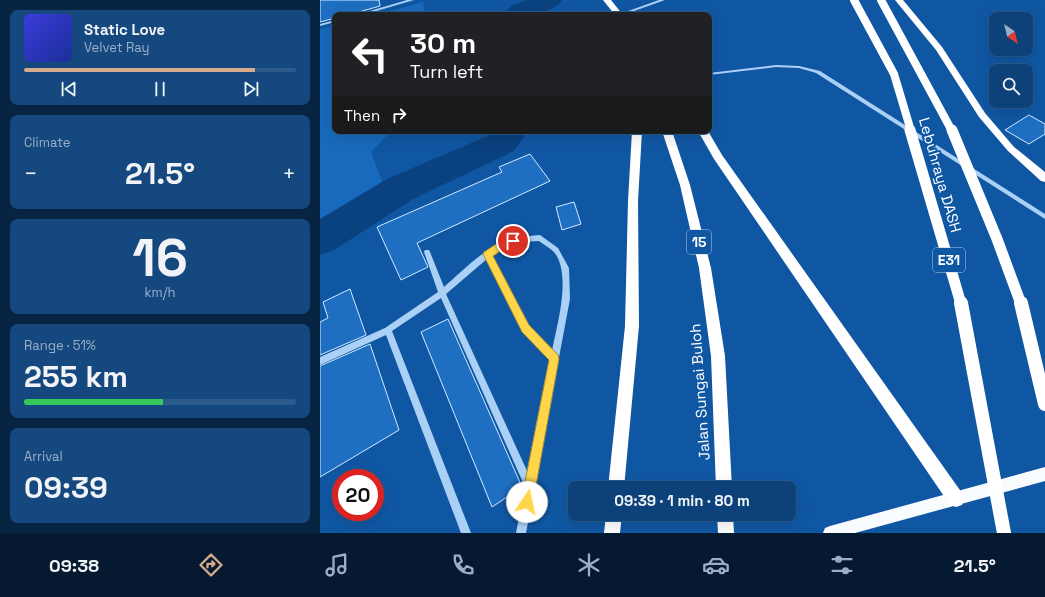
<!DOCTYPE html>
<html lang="en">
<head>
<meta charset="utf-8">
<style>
	body { margin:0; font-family:"Space Grotesk",sans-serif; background:#15487f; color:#f1f3f6; height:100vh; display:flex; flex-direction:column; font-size:15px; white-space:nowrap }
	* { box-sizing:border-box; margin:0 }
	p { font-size:13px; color:#9aafc7 }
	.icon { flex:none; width:22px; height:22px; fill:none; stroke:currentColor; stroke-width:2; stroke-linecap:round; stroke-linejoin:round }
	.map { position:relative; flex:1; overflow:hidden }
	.details { display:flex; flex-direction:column; gap:10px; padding:10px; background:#072443; width:320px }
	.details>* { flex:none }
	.banner { position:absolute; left:12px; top:12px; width:380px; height:122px; border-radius:8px; box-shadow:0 4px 16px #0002,0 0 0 1px #2c5a8b; background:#202124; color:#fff; overflow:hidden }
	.needle { width:26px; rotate:145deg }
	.fabs { position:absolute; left:669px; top:12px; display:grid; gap:8px }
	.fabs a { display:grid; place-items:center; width:44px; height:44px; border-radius:8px; background:#0c417a; box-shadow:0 4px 16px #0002,0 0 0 1px #2c5a8b; font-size:20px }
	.speed { position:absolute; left:12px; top:469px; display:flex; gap:8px; font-size:20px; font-weight:700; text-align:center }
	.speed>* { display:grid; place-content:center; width:52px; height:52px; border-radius:50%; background:#0c417a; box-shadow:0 4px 16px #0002,0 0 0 1px #2c5a8b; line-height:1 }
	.speed .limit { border:6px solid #d22; background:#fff; color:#111 }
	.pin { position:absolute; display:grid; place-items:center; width:34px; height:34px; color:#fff; margin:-17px; border:2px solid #fff; border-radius:50%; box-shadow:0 1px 4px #0007 }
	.me { position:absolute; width:44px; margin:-22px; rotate:11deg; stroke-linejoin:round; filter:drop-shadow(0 0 3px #0008) }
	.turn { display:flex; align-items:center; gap:14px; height:84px; padding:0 12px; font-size:18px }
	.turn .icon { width:52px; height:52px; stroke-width:2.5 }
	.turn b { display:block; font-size:28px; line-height:34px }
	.then { display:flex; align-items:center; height:38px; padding:0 12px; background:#0003; gap:8px; font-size:15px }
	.big { font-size:30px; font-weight:700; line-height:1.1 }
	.details .widget { flex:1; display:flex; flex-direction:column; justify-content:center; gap:6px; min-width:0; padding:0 14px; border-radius:8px; background:#15487f }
	.details .dial { align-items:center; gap:0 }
	.dial b { font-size:52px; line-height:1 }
	.song { display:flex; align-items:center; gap:12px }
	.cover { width:48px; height:48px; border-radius:6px; background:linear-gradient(135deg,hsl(240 70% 55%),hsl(230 70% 35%)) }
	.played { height:4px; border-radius:2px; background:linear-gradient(90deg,#d6ab8b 85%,#2c5a8b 85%) }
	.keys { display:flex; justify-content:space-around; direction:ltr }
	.heat { display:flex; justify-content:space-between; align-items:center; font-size:22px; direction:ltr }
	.charge { height:6px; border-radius:3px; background:linear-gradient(90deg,#34c759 51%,#2c5a8b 0) }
	.trip { position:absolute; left:248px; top:481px; width:228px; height:40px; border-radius:8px; background:#0c417a; box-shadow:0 4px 16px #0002,0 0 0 1px #2c5a8b; font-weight:700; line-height:40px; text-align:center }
	.tab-bar { display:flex; height:64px; justify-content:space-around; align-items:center; background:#051a31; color:#9aafc7 }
	.tab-bar .icon { width:28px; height:28px }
	.tab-bar .current { color:#d6ab8b }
	.tab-bar b { font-size:18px; color:#f1f3f6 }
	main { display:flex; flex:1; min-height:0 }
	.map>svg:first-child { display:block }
	.green { fill:#186abd }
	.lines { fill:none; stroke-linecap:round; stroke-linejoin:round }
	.river { fill:#0a417f; fill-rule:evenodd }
	.building { fill:#1e6fc2; stroke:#d4e9fe }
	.minor { fill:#abd0f6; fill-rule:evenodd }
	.major { fill:#f9fcff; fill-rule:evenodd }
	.highway { fill:#fff; fill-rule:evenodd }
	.highway-bridge-far2 { stroke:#fff; stroke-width:8 }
	.highway-bridge-far1 { stroke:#fff; stroke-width:11 }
	.highway-bridge { stroke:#fff; stroke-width:14 }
	.route { fill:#ffd54a; stroke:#a68a30 }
	.labels { text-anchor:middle; stroke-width:4; stroke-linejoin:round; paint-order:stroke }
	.shield { fill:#1057a3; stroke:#b7cde3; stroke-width:1 }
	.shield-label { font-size:14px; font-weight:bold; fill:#fff }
	.street-label { font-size:15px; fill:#fff; stroke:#1057a3 }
</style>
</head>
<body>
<main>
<section class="details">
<div class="widget">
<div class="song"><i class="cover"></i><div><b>Static Love</b><p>Velvet Ray</p></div></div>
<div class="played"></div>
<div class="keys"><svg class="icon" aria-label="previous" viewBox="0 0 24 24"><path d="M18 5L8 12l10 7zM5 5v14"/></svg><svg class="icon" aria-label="pause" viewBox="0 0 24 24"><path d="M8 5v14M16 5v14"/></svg><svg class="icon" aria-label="next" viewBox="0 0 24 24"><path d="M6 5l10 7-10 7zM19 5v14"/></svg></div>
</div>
<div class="widget"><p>Climate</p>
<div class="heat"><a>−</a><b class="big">21.5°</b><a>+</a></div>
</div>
<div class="widget dial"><b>16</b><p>km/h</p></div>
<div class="widget"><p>Range · 51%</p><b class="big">255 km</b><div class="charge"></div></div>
<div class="widget"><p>Arrival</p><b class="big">09:39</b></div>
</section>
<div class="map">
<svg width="725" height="533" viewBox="0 0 725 533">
	<rect width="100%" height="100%" fill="#1057a3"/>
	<path class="green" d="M103 2 105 15H55Z
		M15 26V131H71L51 152 65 190 0 229V29Z"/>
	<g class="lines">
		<path class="river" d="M206 0H242C230 16 203 15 185 15L191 6Z
			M173 131H208L194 151 93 199 14 250 0 255V219L67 179 170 135Z"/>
	</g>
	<path class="building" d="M0 0H59L60 6 28 15H15V18L0 22Z
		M709 115 725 124V134L709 144 685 130Z
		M210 154 230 181 97 243 108 267 81 280 57 227 182 172 179 167Z
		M254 202 261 224 242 230 236 207Z
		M30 289 46 335 0 355V322L8 318 3 302Z
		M128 319 202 487 172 507 101 332Z
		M50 344 79 430 0 477V366Z"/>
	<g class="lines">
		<path class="minor" d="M87 0H94L43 15H36Z
			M339 0H345L303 15H297Z
			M15 20V22L0 26V24Z
			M456 65 479 66 500 71 725 214V219L496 73 479 68 456 67 389 75V73Z
			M220 235 238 248 249 268 250 299 206 533H196L205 487 121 298 72 331 151 533H141L66 335 0 365V357L65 328 118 292 104 252 105 250H109L110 252 124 287C139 274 165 248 183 242 195 237 207 236 220 235ZM219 241C223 244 230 248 234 252 252 274 237 325 232 351L209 327 172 255 186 246 202 242ZM167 259 203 331 230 361 208 473 126 294Z"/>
		<path class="major" d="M725 467V481L535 533H503L505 528 510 526Z"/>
		<path class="highway" d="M283 0H291L303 15H295Z
			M575 0H583L622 47 665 113 694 147 725 172V182L721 181 688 151 659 117 616 50Z
			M312 131H322L318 201 319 326 304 488H288L305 326 308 201Z
			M342 131H352L370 185 391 268 405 356 412 488H396L391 356 379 268 360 185Z
			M378 131H388L402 155 642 493 644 499 642 505 636 507 630 505 394 159Z
			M286 514H302L300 533H284Z
			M397 514H413L414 533H398Z"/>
		<path class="highway-bridge-far2" d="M534 0 574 74 591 131
			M561 0 632 131"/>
		<path class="highway-bridge-far1" d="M590 130 641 304
			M632 130 677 239 701 304"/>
		<path class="highway-bridge" d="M641 303 684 533
			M701 303 725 404"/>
	</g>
	<path class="route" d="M193 238 196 239 197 241 196 244 187 247 173 256 209 325 238 355 239 359 213 502 211 507 207 508 203 507 201 502 229 360 202 332 163 254 164 252 181 241Z"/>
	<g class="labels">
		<g class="shield">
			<rect x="367" y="230" width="24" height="24" rx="3"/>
			<rect x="613" y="248" width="32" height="24" rx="3"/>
		</g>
		<g class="shield-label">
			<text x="379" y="247">15</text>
			<text x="629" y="265">E31</text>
		</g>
		<g class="street-label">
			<text transform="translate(620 175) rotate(74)" y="5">Lebuhraya DASH</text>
			<text transform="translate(380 392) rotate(-94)" y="5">Jalan Sungai Buloh</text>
		</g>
	</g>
</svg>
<div class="fabs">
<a><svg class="needle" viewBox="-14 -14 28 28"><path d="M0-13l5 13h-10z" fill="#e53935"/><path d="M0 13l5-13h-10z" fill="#9aafc7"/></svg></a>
<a><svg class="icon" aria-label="search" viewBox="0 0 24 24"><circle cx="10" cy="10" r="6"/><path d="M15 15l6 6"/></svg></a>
</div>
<div class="speed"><div class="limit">20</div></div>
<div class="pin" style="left:193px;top:241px;background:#d93025"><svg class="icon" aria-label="arrive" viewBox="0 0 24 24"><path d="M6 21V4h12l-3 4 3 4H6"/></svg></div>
<svg class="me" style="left:207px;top:502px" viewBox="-20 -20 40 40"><circle r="19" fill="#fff"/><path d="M0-13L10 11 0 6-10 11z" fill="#ffd54a"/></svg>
<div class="trip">09:39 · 1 min · 80 m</div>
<div class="banner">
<div class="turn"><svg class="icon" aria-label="left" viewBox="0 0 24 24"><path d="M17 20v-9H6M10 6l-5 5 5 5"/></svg><div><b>30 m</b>Turn left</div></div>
<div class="then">Then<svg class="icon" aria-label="right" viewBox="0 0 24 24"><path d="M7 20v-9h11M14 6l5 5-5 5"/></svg></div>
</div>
</div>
</main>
<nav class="tab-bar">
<b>09:38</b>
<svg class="icon current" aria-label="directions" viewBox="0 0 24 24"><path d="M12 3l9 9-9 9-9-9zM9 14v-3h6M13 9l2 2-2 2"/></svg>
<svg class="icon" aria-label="music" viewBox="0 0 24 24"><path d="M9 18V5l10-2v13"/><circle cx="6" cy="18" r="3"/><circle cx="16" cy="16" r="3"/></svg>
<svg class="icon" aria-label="phone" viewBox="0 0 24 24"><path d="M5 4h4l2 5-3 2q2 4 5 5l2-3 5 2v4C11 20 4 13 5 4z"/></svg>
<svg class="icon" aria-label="climate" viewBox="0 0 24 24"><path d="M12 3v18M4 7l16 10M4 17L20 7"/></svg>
<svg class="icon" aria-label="car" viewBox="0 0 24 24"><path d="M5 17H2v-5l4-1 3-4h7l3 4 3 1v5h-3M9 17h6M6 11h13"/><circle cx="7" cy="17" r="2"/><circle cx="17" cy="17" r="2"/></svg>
<svg class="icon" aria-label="filters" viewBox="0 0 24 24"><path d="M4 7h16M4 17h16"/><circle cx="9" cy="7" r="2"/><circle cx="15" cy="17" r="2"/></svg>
<b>21.5°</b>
</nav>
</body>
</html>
